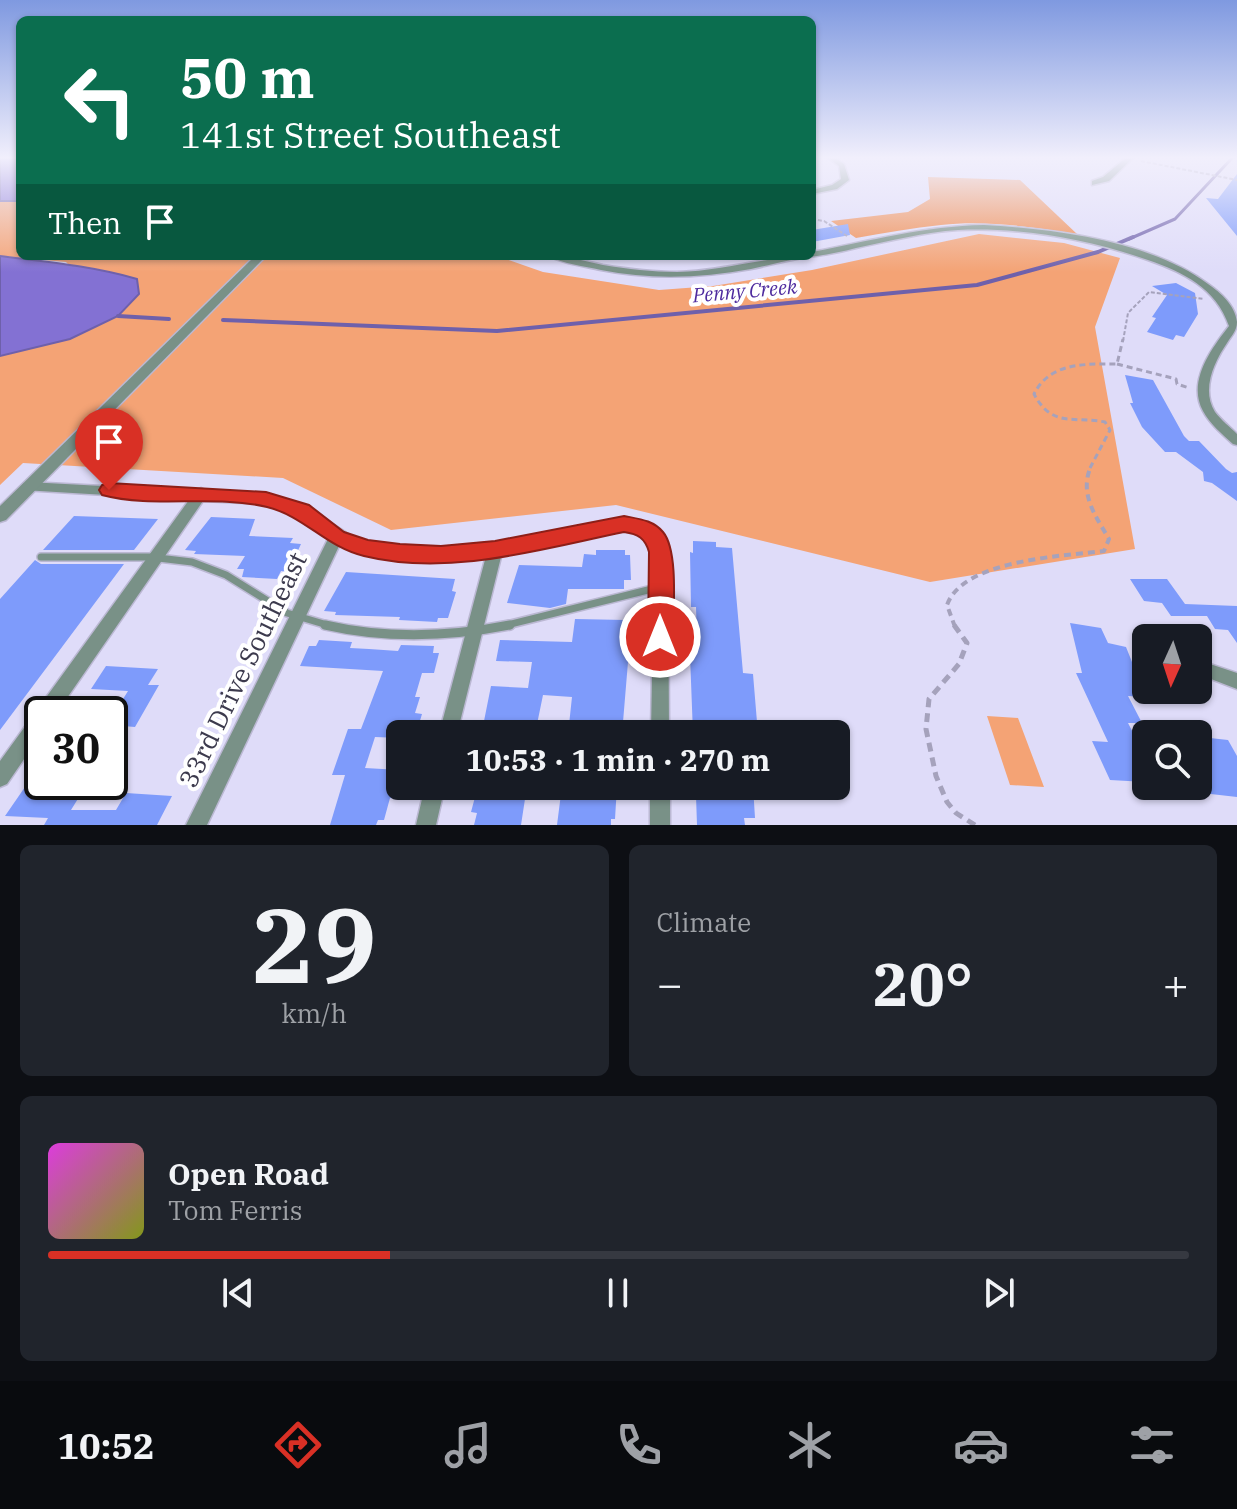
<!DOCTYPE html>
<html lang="en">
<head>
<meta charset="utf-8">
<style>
	body { margin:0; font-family:"IBM Plex Serif",serif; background:#20242c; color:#f1f3f6; height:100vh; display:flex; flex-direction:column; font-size:30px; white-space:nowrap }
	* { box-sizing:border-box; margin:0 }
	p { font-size:26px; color:#9ea1a6 }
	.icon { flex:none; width:44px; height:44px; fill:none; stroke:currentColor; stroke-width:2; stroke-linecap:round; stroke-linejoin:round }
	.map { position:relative; height:825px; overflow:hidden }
	.drawer { display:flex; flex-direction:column; gap:20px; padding:20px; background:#0d0f14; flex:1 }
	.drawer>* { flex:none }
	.banner { position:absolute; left:16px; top:16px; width:800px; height:244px; border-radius:12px; box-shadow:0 2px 6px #0004; background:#0b6e4f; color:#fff; overflow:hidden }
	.needle { width:52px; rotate:183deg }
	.buttons { position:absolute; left:1132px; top:624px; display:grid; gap:16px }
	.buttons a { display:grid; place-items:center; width:80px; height:80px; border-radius:12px; background:#171b24; box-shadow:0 2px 6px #0004; font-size:40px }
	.speed { position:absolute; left:24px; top:696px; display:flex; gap:16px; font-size:40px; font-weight:700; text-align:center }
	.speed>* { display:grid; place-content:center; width:104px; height:104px; border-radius:50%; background:#171b24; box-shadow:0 2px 6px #0004; line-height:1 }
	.speed .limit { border:4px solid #111; border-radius:12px; background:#fff; color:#111 }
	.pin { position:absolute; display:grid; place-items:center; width:68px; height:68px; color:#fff; margin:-82px -34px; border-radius:50% 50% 50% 0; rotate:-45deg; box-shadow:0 0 8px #0007 }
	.pin .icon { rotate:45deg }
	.me { position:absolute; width:88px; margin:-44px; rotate:0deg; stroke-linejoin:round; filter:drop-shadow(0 0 6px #0008) }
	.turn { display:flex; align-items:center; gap:28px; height:168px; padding:0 32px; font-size:36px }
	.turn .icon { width:104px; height:104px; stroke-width:2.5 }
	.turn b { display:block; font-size:56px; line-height:68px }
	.then { display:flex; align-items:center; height:76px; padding:0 32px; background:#0003; gap:16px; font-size:30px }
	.big { font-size:60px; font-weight:800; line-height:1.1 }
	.drawer .card { flex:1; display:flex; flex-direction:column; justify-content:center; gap:12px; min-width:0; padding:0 28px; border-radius:12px; background:#20242c }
	.drawer .dial { align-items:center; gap:0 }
	.dial b { font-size:104px; line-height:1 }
	.song { display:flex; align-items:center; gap:24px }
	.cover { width:96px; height:96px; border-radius:12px; background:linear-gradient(135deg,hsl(300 70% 55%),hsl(70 70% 35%)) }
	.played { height:8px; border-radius:4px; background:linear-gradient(90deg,#d93025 30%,#363941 30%) }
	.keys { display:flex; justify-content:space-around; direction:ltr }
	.heat { display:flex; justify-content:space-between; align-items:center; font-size:44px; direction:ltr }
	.drawer .tiles { flex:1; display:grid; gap:20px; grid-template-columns:1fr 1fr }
	.card:last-child { grid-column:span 2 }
	.trip { position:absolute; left:386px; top:720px; width:464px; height:80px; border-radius:12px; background:#171b24; box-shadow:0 2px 6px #0004; font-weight:800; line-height:80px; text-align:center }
	.menu { display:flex; height:128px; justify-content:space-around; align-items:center; background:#090b0e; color:#9ea1a6 }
	.menu .icon { width:56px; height:56px }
	.menu .current { color:#d93025 }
	.menu b { font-size:36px; color:#f1f3f6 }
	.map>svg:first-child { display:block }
	.green { fill:#f4a375 }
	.forest { fill:#f08a4d }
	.water { fill:#8371d3; stroke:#6e60ab; stroke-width:2 }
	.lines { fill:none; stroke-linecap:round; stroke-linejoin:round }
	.stream-far1 { stroke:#6e60ab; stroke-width:3 }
	.stream { stroke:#6e60ab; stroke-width:4 }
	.building { fill:#7e9bfb }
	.service-far1-casing { stroke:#bbb8d3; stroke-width:10 }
	.service-casing { stroke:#bbb8d3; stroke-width:12 }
	.minor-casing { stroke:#bbb8d3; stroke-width:3 }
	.tertiary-casing { stroke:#bbb8d3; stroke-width:3 }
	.path-far3 { stroke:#a5a2bc; stroke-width:2; stroke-dasharray:4 2; stroke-linecap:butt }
	.path-far2 { stroke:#a5a2bc; stroke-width:3; stroke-dasharray:6 4; stroke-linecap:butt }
	.path-far1 { stroke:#a5a2bc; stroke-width:4; stroke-dasharray:7 5; stroke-linecap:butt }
	.path { stroke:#a5a2bc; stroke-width:5; stroke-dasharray:9 6; stroke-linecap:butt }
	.service-far1 { stroke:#799187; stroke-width:7 }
	.service { stroke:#799187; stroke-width:9 }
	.minor { fill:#799187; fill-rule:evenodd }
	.tertiary { fill:#799187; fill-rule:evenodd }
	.route { fill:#d93025; stroke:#8d1f18; stroke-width:2 }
	.labels { text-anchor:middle; stroke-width:8; stroke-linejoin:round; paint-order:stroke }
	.far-water-label { font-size:20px; font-style:italic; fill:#4d2a9e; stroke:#fff }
	.near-street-label { font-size:26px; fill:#3c3a4d; stroke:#fff }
</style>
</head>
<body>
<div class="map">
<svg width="1237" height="825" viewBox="0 0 1237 825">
	<rect width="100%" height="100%" fill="#dfdcf9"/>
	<path class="green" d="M0 201H20V256H497L543 272 659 290 713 286 812 270 979 234 1064 243 1120 258 1095 327 1135 549 930 582 616 505 391 530 283 478 23 463 0 485V356L70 339 118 316 66 262 0 256Z
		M987 716 1018 718 1044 787 1010 785Z"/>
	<path class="forest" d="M928 177 1020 180 1077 234C1032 227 986 220 941 225 913 228 884 233 856 238L831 221 908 212 930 199Z"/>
	<path class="water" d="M0 157H20V201H0Z
		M0 256C47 262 92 266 137 279L139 294 118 316 70 339 0 356Z"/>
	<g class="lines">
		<path class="stream-far1" d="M1129 239 1175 219 1233 157"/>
		<path class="stream" d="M118 316 169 319
			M223 320 497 331 977 285 1098 252 1133 237"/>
	</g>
	<path class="building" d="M1237 174V236L1206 198 1218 199Z
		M848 224 850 235 812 242V230Z
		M1176 283 1195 293 1198 314 1184 337 1176 335 1173 340 1147 332 1156 318 1152 317 1167 295 1152 286Z
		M1125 375 1153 380 1184 436 1189 441H1199L1226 469 1232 473 1237 472V501L1212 483 1204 481 1203 472 1176 452H1165L1142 427 1130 403H1133Z
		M74 516 158 519 134 550H43Z
		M211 517 255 519 249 536 293 538 290 543 301 544 288 572 281 571 277 579 242 577 244 569H237L245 556 194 554 196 551 185 550Z
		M693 541 716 542V547L732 548 743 673 753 674 758 734H693L690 655H693V639H697L696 607H691L690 552 693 553Z
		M596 550H625V555H630L631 580H624V589H568L566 604 550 608 507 603 519 565 582 567 584 554 596 555Z
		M35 560 41 564H124L0 730V599Z
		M346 572 455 579 452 591 456 592 448 618H438L437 622 399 620 400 617 335 615 336 612 324 611Z
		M1130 579H1167L1185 604 1237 606V643L1228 630 1215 629 1207 616H1171L1162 603 1144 601Z
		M575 619 625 620V626H631L622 734H568L572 697 543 695 535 734H494V731H482L491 686 528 688 532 662 496 661 500 640 572 642Z
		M1070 623 1101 628 1108 643 1126 647 1146 697 1128 696 1142 723H1128L1146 758V782L1110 780 1092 741 1108 742 1076 673H1082Z
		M319 640 352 642 350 648 369 649 398 651 401 645 434 646 433 653H439L434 673H422L415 697H420L415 713 422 714 416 734H400V738L375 737 365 768 400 770 402 786 399 799 390 798 384 820H378L376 825H330L345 775H332L348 729H361L383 671 300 666 309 646H316Z
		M106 666 158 669 148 685H159L135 727 123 726 110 747V720L128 691 91 689Z
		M1201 737 1228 740 1237 756V797L1202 793 1198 785V752L1209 753Z
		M478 786H527L521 825H474L477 813 471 812Z
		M562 786H617L615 819H611V825H557Z
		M705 786H753L755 818H744L745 825H697L696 796 703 797Z
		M25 787 84 789 71 810H116L126 793 172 796 157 825H44L48 818 5 816Z"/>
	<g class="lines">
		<defs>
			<path id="service-far1" d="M41 557H150L192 562 226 575 287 613 334 627
				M499 627 660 587"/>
			<path id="service" d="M325 625C386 639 449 637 510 625"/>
			<path id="minor" d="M827 157H834L844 164 849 180 837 189 812 194V190L832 185 841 179 839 166Z
				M1127 157H1134L1109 181 1092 185V181L1103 177Z
				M984 225C1054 229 1151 241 1208 284 1221 293 1235 305 1237 322 1237 331 1231 336 1227 343 1214 362 1201 390 1215 412 1221 420 1230 427 1237 434V445L1233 444C1222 434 1210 424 1203 411 1187 382 1211 349 1229 326 1216 288 1183 272 1148 260 1088 239 1021 227 958 230 924 232 890 241 856 248 841 252 825 255 809 257 792 259 770 265 751 269 701 278 651 280 601 270 584 266 563 264 549 256 568 256 585 261 603 265 628 269 652 272 677 272 723 271 767 256 812 256V252C869 241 926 226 984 225Z
				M28 482 195 491 201 488 207 491 266 494 293 502 314 512 359 541 394 548 426 550 460 548 494 544 624 519 652 528 660 536 668 552 669 734H651L654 552C648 538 639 532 624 529L502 553 457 734H439L486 556C438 562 385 567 340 544L207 825H186L329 537 296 514 265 504 203 501 56 714H42V733L7 784 0 787V761L189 500 23 490 21 487 23 484Z
				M1198 660 1237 673V689L1198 674Z
				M425 786H445L436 825H416Z
				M650 786H670V825H650Z"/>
			<path id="tertiary" d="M255 256H266L6 520 0 522V506Z"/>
		</defs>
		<use href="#service-far1" class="service-far1-casing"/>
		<use href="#service" class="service-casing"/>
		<use href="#minor" class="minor-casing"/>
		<use href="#tertiary" class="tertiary-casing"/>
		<path class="path-far3" d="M1141 161 1237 180
			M812 219 824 221 847 236
			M1123 341 1128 313 1149 292 1204 299"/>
		<path class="path-far2" d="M1117 364 1176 379 1177 384 1189 388
			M1090 468 1110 430 1105 422C1073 416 1052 428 1034 394 1050 362 1085 364 1117 364L1123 339"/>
		<path class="path-far1" d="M955 627 947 605C963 560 1062 556 1104 551L1109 539C1095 515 1079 494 1091 466"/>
		<path class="path" d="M954 625 967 643 959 664 929 699 926 729 936 776 947 802 956 813 975 825"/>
		<use href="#service-far1" class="service-far1"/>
		<use href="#service" class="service"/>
		<use href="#minor" class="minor"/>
		<use href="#tertiary" class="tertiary"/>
	</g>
	<linearGradient id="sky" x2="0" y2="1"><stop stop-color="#7f99e0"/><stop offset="0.58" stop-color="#f1effc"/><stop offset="1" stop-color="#f1effc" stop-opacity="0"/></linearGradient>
	<rect width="1237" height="272" fill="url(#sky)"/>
	<path class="route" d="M109 483 266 492 309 505 344 532 368 540 400 544 441 546 495 541 624 516C639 519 653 520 663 532 679 551 673 612 673 637L669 644 660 647 651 644 648 637 649 552C645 538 638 534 624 532 541 549 449 577 364 556 326 547 304 516 267 507 214 494 154 509 102 495L99 490 102 485Z"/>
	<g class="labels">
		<g class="far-water-label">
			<text transform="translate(745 291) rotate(-5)" y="7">Penny Creek</text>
		</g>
		<g class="near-street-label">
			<text transform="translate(243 670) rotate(-64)" y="9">33rd Drive Southeast</text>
		</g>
	</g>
</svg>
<div class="buttons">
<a><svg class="needle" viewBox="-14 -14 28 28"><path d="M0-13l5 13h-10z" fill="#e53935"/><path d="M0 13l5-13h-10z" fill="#9ea1a6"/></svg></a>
<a><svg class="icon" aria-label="search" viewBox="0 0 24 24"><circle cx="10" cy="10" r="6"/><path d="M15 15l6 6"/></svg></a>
</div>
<div class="speed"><div class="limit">30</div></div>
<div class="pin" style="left:109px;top:490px;background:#d93025"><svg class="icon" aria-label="arrive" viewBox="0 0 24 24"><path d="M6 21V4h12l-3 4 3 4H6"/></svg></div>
<svg class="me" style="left:660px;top:637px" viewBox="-20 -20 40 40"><circle r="17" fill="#d93025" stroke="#fff" stroke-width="3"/><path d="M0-11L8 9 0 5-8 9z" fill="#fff"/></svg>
<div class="trip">10:53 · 1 min · 270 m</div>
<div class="banner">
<div class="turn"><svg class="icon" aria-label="left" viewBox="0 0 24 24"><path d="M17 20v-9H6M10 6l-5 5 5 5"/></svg><div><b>50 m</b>141st Street Southeast</div></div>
<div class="then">Then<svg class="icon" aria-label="arrive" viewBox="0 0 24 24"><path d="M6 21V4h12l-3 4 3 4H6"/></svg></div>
</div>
</div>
<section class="drawer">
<div class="tiles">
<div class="card dial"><b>29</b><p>km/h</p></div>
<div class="card"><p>Climate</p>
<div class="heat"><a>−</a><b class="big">20°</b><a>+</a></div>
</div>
<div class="card">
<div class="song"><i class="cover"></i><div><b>Open Road</b><p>Tom Ferris</p></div></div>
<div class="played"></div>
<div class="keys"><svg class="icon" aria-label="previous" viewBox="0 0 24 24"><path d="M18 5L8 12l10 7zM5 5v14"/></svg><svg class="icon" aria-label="pause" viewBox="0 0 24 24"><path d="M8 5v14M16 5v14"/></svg><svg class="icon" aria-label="next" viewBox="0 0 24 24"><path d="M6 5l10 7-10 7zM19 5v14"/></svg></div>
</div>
</div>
</section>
<nav class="menu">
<b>10:52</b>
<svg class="icon current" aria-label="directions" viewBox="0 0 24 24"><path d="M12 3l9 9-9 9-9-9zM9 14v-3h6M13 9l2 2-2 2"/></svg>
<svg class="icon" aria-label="music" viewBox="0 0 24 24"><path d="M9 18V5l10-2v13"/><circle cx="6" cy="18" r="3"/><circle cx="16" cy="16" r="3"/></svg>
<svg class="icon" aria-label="phone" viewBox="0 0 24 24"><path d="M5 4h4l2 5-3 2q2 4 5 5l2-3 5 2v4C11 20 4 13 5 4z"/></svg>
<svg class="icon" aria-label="climate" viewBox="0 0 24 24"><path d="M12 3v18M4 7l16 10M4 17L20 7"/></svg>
<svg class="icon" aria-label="car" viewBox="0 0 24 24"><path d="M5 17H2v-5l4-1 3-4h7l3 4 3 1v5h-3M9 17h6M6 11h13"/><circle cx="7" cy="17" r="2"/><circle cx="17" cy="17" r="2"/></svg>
<svg class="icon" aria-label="filters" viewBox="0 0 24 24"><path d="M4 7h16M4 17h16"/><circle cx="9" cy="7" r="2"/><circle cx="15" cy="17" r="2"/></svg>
</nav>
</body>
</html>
